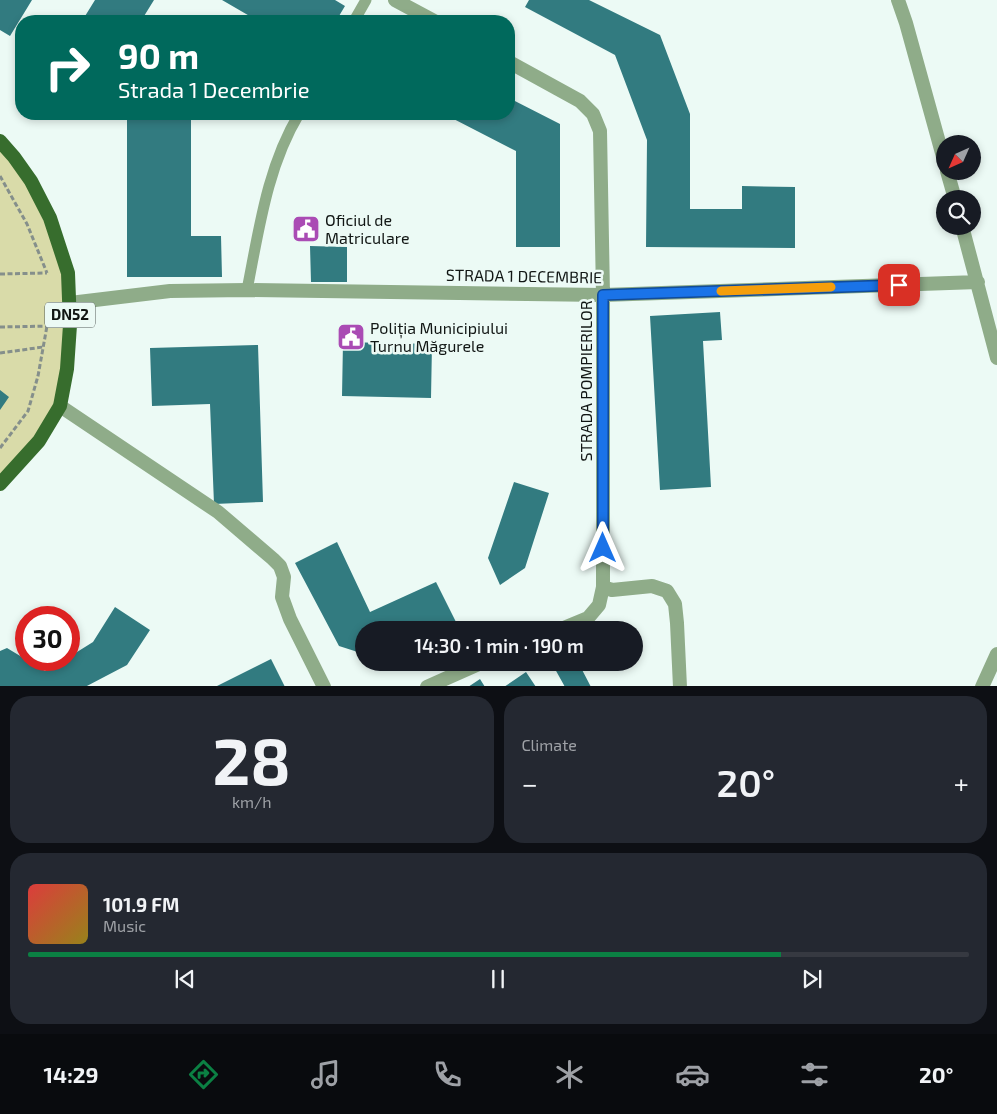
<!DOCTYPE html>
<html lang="en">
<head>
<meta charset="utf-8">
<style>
	body { margin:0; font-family:"Exo 2",sans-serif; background:#242831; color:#f1f3f6; height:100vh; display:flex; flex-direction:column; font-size:19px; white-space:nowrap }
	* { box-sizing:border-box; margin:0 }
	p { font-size:16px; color:#9ea1a6 }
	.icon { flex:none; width:28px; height:28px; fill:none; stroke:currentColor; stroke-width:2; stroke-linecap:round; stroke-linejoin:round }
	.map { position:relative; height:686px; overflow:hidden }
	.sheet { display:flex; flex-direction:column; gap:10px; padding:10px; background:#0d0f14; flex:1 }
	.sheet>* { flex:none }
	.top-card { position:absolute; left:15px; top:15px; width:500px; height:105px; border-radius:20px; box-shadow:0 2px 8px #0003; background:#00695c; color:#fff; overflow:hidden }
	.needle { width:32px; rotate:225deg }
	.fabs { position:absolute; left:936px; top:135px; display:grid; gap:10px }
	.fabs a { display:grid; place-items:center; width:45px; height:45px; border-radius:50%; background:#171b24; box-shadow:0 2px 8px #0003; font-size:25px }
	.speed { position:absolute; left:15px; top:606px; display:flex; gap:10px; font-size:25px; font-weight:700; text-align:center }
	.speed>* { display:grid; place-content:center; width:65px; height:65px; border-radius:50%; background:#171b24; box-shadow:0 2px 8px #0003; line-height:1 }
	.speed .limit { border:8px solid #d22; background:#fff; color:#111 }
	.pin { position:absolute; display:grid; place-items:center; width:42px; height:42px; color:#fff; margin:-21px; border-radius:10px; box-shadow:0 2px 8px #0006 }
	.me { position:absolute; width:55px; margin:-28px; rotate:0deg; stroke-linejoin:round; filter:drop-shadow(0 0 4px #0008) }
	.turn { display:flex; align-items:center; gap:18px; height:105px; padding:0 20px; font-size:22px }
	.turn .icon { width:65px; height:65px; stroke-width:2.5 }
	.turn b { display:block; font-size:35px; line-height:42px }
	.big { font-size:38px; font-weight:600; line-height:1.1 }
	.sheet .card { flex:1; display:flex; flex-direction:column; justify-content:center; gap:8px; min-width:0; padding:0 18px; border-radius:20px; background:#242831 }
	.sheet .dial { align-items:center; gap:0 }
	.dial b { font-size:65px; line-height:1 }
	.song { display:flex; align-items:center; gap:15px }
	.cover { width:60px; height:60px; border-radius:8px; background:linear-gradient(135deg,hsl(0 70% 55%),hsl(50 70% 35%)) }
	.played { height:5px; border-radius:2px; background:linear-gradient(90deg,#0b8043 80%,#363941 80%) }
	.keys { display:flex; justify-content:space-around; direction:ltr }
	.heat { display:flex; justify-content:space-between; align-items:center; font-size:28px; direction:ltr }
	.sheet .tiles { flex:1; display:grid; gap:10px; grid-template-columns:1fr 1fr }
	.card:last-child { grid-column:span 2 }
	.trip { position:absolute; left:355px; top:621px; width:288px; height:50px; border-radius:25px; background:#171b24; box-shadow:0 2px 8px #0003; font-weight:600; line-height:50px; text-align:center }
	.tabs { display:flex; height:80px; justify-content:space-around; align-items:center; background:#090b0e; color:#9ea1a6 }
	.tabs .icon { width:35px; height:35px }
	.tabs .active { color:#0b8043 }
	.tabs b { font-size:22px; color:#f1f3f6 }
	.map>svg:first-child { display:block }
	.green { fill:#d9dba9 }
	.building { fill:#327b80 }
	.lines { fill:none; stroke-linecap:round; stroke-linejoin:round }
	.path { stroke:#858f8b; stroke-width:3; stroke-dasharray:5 2.5; stroke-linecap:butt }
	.service { stroke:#8fac89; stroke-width:11 }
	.minor { stroke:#8fac89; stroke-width:14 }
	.primary { stroke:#376d2d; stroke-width:14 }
	.route-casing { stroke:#114b97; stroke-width:12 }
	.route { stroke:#1a73e8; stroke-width:9 }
	.slow { stroke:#f59e0b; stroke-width:9 }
	.labels { text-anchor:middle; stroke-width:5; stroke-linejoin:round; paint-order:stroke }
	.shield { fill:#ecfaf5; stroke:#535a58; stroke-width:1 }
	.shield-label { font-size:15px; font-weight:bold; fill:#111614 }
	.poi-label { font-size:16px; fill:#111614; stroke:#ecfaf5; text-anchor:start }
	.street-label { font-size:16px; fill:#111614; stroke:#ecfaf5 }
</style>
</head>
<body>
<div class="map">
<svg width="997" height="687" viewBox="0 0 997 687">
	<rect width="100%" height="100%" fill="#ecfaf5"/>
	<path class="green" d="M0 141 14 157 66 268 60 406 0 484Z"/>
	<path class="building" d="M0 0H32L10 36 0 30Z
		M95 0H154L141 21H82Z
		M222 0H335L345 6 336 21H258Z
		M529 0H589L660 35 690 114V209H742V186L795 187V248L646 247 647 140 615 55 525 7Z
		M509 98 560 124V247H516V151L444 114H509Z
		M127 114H191V236H221L222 277H127Z
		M310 246 347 247V282H311Z
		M720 312 722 340 703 341 711 487 660 490 650 316Z
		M343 342 432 344 431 398 342 396Z
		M258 345 263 502 214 504 210 404 152 406 150 348Z
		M0 390 9 397 0 410Z
		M514 482 549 493 525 568 500 585 488 558Z
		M337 542 370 612 436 582 457 624 444 630H364V654L339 646 295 563Z
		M115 607 150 630 127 665 85 687H0V651L7 648 45 671 64 660H69V657L93 642Z
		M271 659 285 687H215Z
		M566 662H578L591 687H565L555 669Z
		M526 672 536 687H504Z
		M480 679 485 687H468Z"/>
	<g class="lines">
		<path class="path" d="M0 176 27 224 47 273
			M0 274 47 273
			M0 327 55 326
			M0 353 43 347
			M0 448 28 411 38 376 47 326"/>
		<path class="service" d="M354 21 366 0
			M247 290C259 230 267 167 299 114"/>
		<path class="minor" d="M395 0 434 21
			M898 0 906 23 945 164
			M509 62 580 101 593 114 600 131 603 295V587L599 605 588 618 559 630
			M947 171 955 199
			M962 226 997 358
			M70 303 170 291 247 290 603 295 978 282
			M60 406 218 512 273 559 280 566 284 577 282 597 290 619 324 687
			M603 587 612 590 652 586 667 591 675 604 677 623 680 687
			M427 687 483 662
			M982 687 997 654"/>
		<path class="primary" d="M0 141 14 157 31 181 50 218 68 273 70 325 67 369 60 406 39 441 0 484"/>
	</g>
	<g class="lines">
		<defs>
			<path id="route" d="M603 548V295L899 285"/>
		</defs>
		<use href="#route" class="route-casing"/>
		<use href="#route" class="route"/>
		<path class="slow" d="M721 291 831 287"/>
	</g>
	<defs>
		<symbol id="civic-square" viewBox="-11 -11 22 22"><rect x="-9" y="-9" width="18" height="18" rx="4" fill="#aa4bb4" stroke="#ecfaf5"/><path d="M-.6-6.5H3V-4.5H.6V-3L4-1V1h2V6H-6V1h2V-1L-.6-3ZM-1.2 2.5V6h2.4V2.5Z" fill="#fff"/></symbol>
	</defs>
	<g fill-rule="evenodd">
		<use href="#civic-square" x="290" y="213" width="32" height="32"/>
		<use href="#civic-square" x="335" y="321" width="32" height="32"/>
	</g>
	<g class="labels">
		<rect class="shield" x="45" y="302.5" width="50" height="25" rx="4"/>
		<g class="shield-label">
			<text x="70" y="320">DN52</text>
		</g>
		<g class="poi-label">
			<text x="325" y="226">Oficiul de<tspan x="325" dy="18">Matriculare</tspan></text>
			<text x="370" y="334">Poliția Municipiului<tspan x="370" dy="18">Turnu Măgurele</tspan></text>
		</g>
		<g class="street-label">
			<text transform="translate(524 276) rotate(1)" y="6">STRADA 1 DECEMBRIE</text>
			<text transform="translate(586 381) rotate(-90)" y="6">STRADA POMPIERILOR</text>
		</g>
	</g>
</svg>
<div class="fabs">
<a><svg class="needle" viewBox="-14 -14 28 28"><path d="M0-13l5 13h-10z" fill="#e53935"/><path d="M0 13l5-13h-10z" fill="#9ea1a6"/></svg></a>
<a><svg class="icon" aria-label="search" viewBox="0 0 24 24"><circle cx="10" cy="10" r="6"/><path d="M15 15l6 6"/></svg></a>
</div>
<div class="speed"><div class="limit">30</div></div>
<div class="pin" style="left:899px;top:285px;background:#d93025"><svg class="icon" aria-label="arrive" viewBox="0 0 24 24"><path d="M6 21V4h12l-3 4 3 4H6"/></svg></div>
<svg class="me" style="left:603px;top:548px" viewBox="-20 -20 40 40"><path d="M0-17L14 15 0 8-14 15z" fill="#1a73e8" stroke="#fff" stroke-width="4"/></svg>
<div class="trip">14:30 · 1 min · 190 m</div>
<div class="top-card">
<div class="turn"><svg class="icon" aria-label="right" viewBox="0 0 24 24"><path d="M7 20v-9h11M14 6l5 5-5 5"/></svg><div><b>90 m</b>Strada 1 Decembrie</div></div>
</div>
</div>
<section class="sheet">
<div class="tiles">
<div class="card dial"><b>28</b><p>km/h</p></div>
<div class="card"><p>Climate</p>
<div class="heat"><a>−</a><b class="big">20°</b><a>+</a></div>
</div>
<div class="card">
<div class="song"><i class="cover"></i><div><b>101.9 FM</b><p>Music</p></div></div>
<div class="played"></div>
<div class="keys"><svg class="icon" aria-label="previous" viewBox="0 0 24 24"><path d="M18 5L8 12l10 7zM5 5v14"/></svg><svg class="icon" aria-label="pause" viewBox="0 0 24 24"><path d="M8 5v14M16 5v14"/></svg><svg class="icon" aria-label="next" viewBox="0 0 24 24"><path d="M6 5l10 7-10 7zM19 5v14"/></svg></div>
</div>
</div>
</section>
<nav class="tabs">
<b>14:29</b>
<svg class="icon active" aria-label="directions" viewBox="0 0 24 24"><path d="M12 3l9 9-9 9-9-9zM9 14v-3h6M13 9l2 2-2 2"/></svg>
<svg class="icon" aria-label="music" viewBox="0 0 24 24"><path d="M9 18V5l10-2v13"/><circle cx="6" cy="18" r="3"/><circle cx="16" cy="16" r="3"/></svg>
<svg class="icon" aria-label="phone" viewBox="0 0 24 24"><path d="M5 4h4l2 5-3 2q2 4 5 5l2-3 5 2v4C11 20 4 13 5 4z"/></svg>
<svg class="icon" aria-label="climate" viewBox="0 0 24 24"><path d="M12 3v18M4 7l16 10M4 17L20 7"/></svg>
<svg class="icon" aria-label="car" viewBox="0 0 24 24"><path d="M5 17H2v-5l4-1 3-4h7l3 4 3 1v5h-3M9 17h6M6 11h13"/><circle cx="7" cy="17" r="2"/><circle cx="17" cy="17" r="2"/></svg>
<svg class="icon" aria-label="filters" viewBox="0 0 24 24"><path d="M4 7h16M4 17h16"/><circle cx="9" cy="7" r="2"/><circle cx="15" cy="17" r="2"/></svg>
<b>20°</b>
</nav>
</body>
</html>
